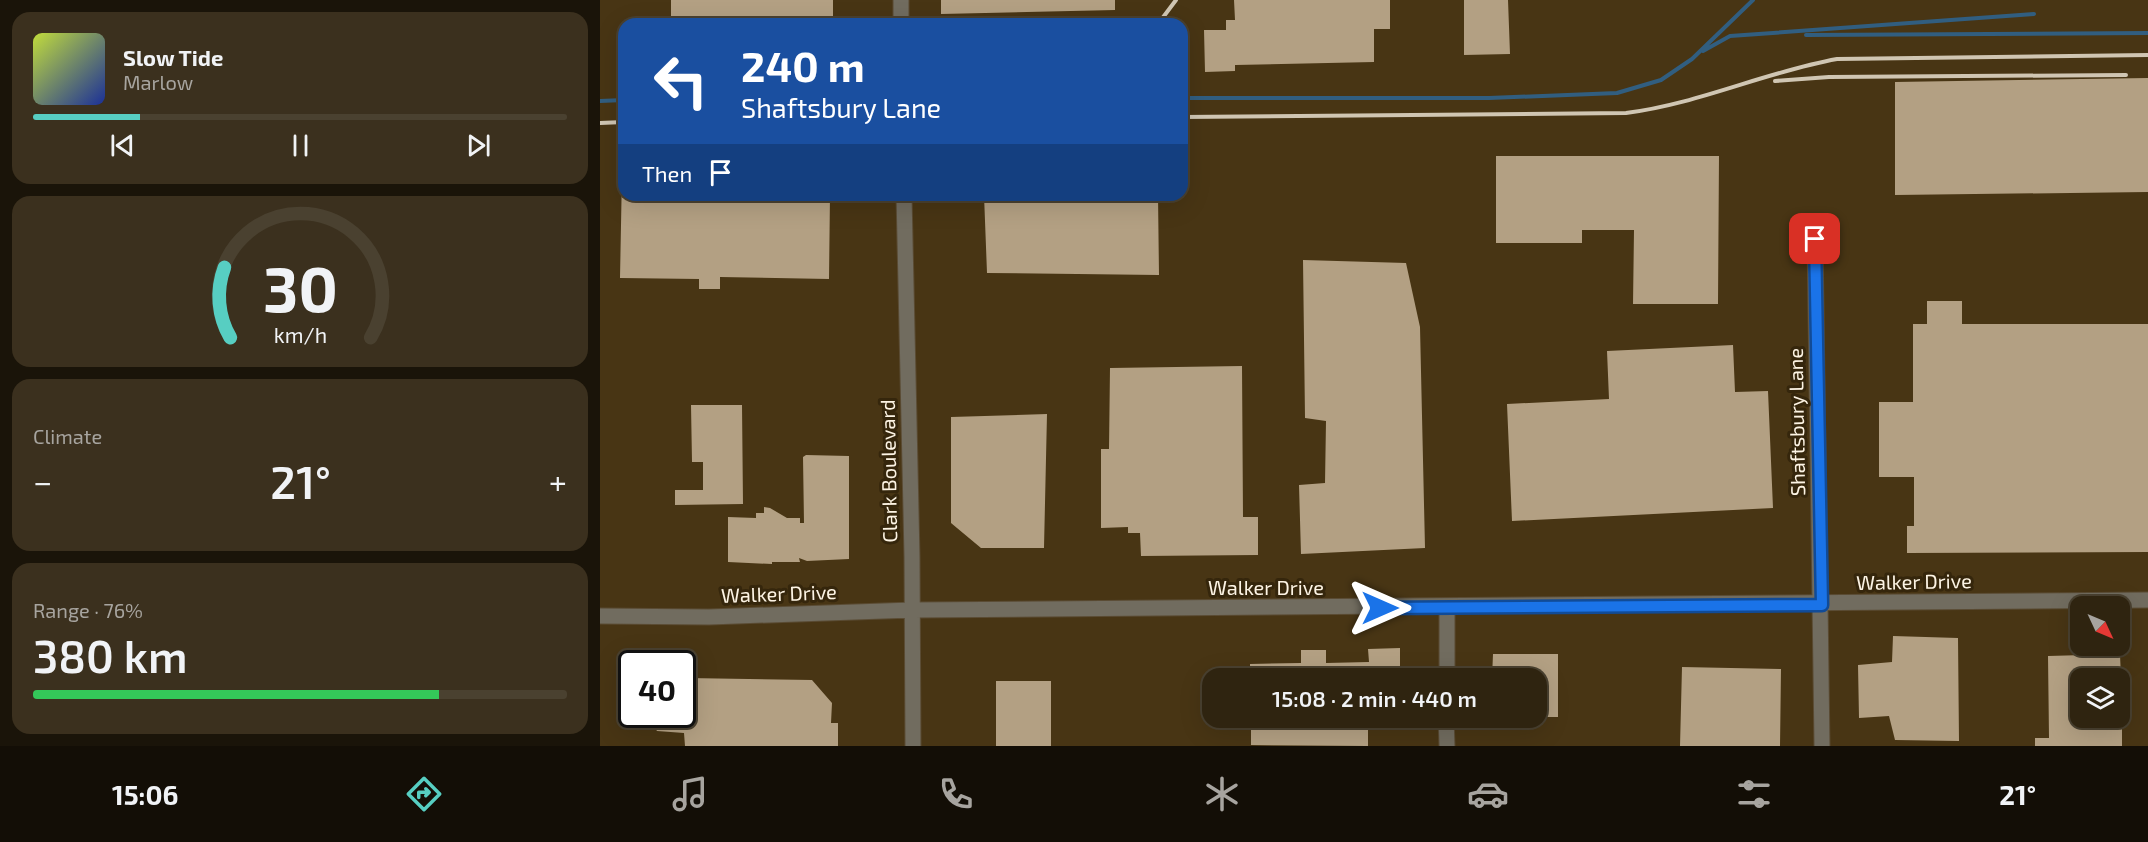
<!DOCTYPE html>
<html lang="en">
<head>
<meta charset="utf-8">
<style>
	body { margin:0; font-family:"Exo 2",sans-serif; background:#3b301e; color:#f1f3f6; height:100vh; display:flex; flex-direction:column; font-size:22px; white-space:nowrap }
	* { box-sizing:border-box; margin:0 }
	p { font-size:20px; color:#a7a49f }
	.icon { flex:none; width:33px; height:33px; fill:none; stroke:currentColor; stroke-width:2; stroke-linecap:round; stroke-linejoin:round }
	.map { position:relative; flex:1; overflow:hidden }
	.details { display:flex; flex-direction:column; gap:12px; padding:12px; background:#1a1409; width:600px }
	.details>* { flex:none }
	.hud { position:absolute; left:18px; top:18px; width:570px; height:183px; border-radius:18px; box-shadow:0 6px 24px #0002,0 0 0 2px #4a4130; background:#1a4fa0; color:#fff; overflow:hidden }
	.needle { width:39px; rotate:134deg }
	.tools { position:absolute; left:1470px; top:596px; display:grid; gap:12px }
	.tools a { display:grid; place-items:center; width:60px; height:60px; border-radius:12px; background:#2f2410; box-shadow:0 6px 24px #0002,0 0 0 2px #4a4130; font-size:30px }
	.speed { position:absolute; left:18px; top:650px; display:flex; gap:12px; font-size:30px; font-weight:700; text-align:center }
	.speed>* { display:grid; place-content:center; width:78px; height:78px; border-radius:50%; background:#2f2410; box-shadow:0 6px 24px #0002,0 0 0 2px #4a4130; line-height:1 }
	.speed .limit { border:3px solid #111; border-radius:9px; background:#fff; color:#111 }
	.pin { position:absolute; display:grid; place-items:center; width:51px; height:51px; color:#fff; margin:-26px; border-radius:12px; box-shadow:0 3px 9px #0006 }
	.me { position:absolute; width:66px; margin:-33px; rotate:90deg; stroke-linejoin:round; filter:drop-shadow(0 0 4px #0008) }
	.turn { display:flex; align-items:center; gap:21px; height:126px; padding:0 24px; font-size:27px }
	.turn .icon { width:78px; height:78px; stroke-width:2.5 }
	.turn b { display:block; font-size:42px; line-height:51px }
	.then { display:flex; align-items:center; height:57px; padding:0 24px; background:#0003; gap:12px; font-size:22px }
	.big { font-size:45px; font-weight:600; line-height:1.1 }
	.details .card { flex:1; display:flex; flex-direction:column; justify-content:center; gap:9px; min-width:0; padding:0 21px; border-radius:18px; background:#3b301e }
	.details .dial { align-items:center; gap:0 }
	.dial svg { height:156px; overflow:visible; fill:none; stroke:#4a4130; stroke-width:7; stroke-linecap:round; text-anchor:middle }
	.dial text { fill:#f1f3f6; stroke:none }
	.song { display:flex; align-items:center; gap:18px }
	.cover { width:72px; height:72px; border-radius:9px; background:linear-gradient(135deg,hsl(70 70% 55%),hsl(230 70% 35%)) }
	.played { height:6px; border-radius:3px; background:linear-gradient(90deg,#57cec2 20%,#4a4130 20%) }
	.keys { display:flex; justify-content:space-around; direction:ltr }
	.heat { display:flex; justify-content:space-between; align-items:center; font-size:33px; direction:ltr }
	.charge { height:9px; border-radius:4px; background:linear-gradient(90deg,#34c759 76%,#4a4130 0) }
	.trip { position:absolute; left:602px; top:668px; width:345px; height:60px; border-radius:18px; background:#2f2410; box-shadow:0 6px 24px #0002,0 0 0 2px #4a4130; font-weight:600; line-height:60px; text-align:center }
	.tabs { display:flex; height:96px; justify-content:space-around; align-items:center; background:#130e06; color:#a7a49f }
	.tabs .icon { width:42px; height:42px }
	.tabs .current { color:#57cec2 }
	.tabs b { font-size:27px; color:#f1f3f6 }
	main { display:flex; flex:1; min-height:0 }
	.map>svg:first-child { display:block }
	.built { fill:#483514; fill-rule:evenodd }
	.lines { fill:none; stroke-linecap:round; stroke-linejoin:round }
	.stream { stroke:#315e80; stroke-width:4 }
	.building { fill:#b3a083 }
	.minor-casing { stroke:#5a4b33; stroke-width:17 }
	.minor { stroke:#716c5f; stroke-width:15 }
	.rail { stroke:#d0c6b3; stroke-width:4 }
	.route-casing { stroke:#114b97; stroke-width:15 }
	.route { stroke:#1a73e8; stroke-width:10 }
	.labels { text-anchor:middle; stroke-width:6; stroke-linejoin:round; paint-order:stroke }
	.street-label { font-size:20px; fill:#fdf4e4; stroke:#35260c }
</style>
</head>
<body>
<main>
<section class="details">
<div class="card">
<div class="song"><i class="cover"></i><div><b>Slow Tide</b><p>Marlow</p></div></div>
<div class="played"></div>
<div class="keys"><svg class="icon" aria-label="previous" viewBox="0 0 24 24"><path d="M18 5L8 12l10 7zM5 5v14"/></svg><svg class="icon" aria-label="pause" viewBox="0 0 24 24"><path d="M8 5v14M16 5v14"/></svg><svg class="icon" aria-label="next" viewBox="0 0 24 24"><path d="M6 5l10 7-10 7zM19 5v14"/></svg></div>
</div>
<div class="card dial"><svg viewBox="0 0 100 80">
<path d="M14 69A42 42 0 1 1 86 69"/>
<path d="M14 69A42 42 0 0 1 11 33" stroke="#57cec2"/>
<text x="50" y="56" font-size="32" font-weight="700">30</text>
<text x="50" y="72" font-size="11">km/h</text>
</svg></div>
<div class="card"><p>Climate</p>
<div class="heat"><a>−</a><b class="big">21°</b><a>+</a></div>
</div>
<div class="card"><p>Range · 76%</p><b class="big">380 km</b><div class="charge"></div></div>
</section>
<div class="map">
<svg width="1548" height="746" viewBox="0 0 1548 746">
	<rect width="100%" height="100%" fill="#3f3016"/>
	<path class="built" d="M0 0H1548V746H0ZM24 24H582V195H24ZM1480 606H1520V645H1480ZM32 663H82V714H32ZM612 678H936V717H612ZM1480 678H1520V717H1480Z"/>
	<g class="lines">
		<path class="stream" d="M1206 35 1548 33
			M1103 51 1130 36 1434 14
			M582 98H889L1017 93 1061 80 1092 59 1153 0
			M0 101 24 100"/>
	</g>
	<path class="building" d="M71 0H233V24H71Z
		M341 0H515V10L341 14Z
		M634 0H790V29H774V62L635 65V71L605 72 604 30H626V20H635Z
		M864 0H908L910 54 864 55Z
		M1548 78V192L1295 195V82Z
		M896 156H1119L1118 304H1033L1034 230H982V243H896Z
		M22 173 24 195H230L229 279 120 277V289H99V279L20 278Z
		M384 195H558L559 275 387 273Z
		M703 260 806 263 820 327 825 548 701 554 699 485 725 483 726 421 705 418Z
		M1327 301H1362V324H1548V552L1307 553V526H1314V477H1279V402H1313V324H1327Z
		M1133 345 1135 392 1168 391 1173 508 912 521 907 404 1009 399 1007 351Z
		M642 366 643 517H658V555L541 556 540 533H528V527L501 528V449H509L510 368Z
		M91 405H142L143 504 75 505V490H103V462H92Z
		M447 414 444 548H381L351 523V417Z
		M206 455 249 456V559L207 561 199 558 200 562H172V564L128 562V517L156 518V513H164V507L170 508 187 518H200V523H204L203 457Z
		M1293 636 1358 638 1359 741 1295 740 1289 716 1259 718 1258 665 1292 662Z
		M800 648V678H650V664L701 663V650H726V663L769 662 768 649Z
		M893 654H958V717H936V678H892Z
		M1520 654 1521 678H1480V717H1522V746H1435V738H1449L1448 656Z
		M1082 667 1181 669 1180 746H1080Z
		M82 670H85L87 678 212 680 232 703 231 723H238V746H85L84 733 57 731 46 714H82Z
		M396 681H451V746H396Z
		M651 717H768V746L651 745Z"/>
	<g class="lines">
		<defs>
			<path id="minor" d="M301 0V24
				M304 195 312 557 313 746
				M1215 239 1222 746
				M0 616 109 617 312 610 1548 600
				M847 678V608
				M846 717 847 746"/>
		</defs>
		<use href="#minor" class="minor-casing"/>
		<use href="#minor" class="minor"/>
		<path class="rail" d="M558 24 576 0
			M1175 81 1229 77 1526 75
			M582 117 1026 113C1098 104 1165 72 1237 59L1548 55
			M0 123 24 122"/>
	</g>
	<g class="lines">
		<defs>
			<path id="route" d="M780 608 1222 605 1215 239"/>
		</defs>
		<use href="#route" class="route-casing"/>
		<use href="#route" class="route"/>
	</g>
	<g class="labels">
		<g class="street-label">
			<text transform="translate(1197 422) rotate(-91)" y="7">Shaftsbury Lane</text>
			<text transform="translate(289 471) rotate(-91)" y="7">Clark Boulevard</text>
			<text transform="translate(1314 582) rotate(-1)" y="7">Walker Drive</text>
			<text x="666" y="595">Walker Drive</text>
			<text transform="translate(179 594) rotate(-2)" y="7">Walker Drive</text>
		</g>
	</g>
</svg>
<div class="tools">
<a><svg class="needle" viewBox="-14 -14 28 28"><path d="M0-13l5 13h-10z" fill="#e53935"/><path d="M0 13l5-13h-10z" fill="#a7a49f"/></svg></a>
<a><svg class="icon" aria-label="layers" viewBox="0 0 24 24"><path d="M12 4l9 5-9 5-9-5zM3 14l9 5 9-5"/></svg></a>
</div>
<div class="speed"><div class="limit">40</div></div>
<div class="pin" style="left:1215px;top:239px;background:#d93025"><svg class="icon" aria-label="arrive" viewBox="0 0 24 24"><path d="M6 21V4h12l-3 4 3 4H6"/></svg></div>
<svg class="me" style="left:780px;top:608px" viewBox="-20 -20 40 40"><path d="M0-17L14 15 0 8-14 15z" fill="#1a73e8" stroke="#fff" stroke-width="4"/></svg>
<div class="trip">15:08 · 2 min · 440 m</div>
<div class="hud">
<div class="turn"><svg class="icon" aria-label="left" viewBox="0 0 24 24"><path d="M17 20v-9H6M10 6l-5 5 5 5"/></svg><div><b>240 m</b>Shaftsbury Lane</div></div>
<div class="then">Then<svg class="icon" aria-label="arrive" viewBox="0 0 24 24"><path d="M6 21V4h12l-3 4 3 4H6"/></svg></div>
</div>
</div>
</main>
<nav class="tabs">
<b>15:06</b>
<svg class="icon current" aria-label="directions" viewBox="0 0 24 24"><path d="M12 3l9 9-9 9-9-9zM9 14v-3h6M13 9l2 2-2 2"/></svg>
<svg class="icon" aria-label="music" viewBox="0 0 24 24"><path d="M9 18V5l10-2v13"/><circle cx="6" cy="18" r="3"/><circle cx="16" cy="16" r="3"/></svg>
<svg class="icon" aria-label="phone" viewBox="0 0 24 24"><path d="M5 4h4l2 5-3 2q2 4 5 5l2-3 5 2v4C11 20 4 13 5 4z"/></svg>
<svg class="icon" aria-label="climate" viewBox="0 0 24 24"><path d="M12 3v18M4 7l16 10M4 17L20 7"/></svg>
<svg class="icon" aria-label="car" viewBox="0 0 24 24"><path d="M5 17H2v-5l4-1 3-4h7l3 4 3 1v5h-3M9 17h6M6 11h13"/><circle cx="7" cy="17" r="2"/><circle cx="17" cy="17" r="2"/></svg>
<svg class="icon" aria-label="filters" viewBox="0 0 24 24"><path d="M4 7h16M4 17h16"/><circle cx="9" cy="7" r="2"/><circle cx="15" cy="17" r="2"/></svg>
<b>21°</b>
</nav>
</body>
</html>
